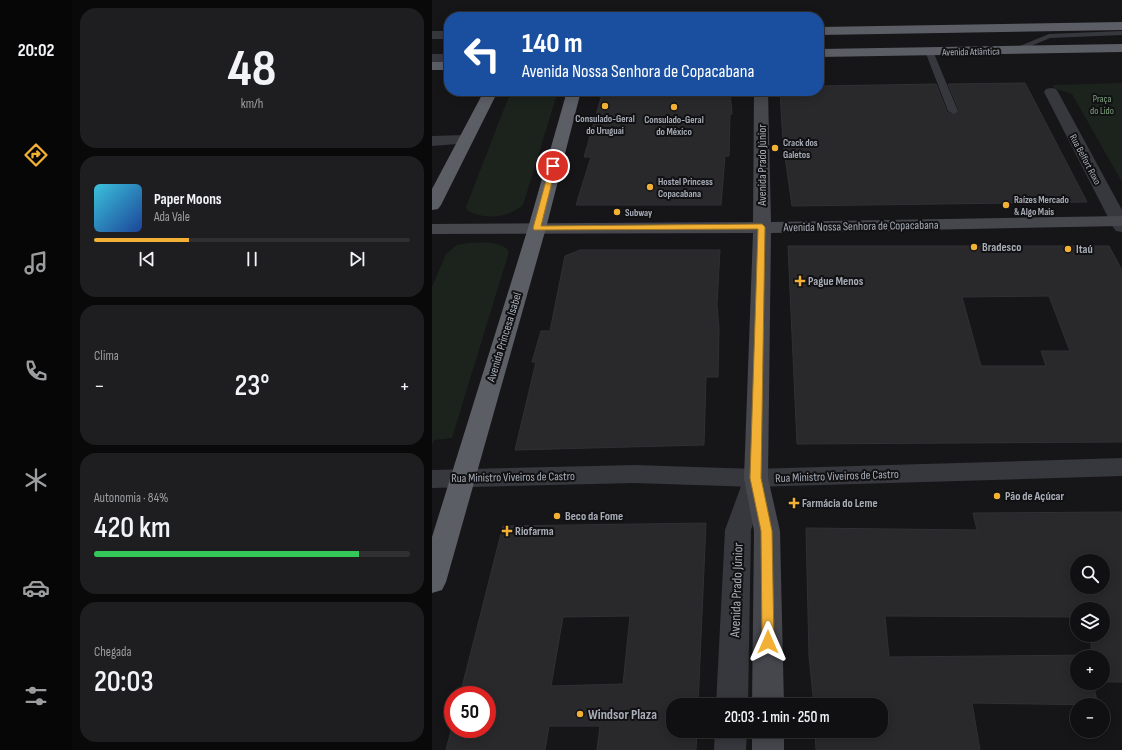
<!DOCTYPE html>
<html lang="pt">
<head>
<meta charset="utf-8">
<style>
	body { margin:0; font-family:"Sofia Sans Condensed",sans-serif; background:#1e1e20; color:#f1f3f6; height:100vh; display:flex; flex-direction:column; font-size:15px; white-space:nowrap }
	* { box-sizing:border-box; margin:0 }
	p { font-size:13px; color:#9c9d9f }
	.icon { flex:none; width:22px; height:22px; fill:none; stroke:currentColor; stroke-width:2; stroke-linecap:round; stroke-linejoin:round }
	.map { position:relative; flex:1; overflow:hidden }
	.side { display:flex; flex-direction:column; gap:8px; padding:8px; background:#09090a; width:360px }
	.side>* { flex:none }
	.guide { position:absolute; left:12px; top:12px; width:380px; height:84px; border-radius:16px; box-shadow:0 2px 10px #0003,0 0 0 1px #303032; background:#1a4fa0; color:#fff; overflow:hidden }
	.fabs { position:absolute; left:638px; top:554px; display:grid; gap:8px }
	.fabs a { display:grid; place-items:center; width:40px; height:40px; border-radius:50%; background:#101012; box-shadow:0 2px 10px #0003,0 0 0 1px #303032; font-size:20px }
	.speed { position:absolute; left:12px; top:686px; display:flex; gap:8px; font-size:20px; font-weight:700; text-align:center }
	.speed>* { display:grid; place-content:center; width:52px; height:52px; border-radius:50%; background:#101012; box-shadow:0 2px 10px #0003,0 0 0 1px #303032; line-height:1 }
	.speed .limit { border:6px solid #d22; background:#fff; color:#111 }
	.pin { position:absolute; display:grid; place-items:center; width:34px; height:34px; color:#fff; margin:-17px; border:2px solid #fff; border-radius:50%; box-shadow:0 1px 4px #0007 }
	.me { position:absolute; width:44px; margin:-22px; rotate:0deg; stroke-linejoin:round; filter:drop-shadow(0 0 3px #0008) }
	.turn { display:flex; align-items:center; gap:14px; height:84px; padding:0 12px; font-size:18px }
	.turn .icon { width:52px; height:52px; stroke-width:2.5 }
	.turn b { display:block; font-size:28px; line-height:34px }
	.big { font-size:30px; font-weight:600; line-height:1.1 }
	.side .tile { flex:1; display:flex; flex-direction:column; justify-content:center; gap:6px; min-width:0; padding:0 14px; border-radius:16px; background:#1e1e20 }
	.side .dial { align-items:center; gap:0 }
	.dial b { font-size:52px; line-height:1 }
	.song { display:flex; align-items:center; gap:12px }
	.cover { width:48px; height:48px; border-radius:6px; background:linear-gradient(135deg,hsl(190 70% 55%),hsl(220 70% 35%)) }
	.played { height:4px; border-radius:2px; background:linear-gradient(90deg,#f2b134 30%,#303032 30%) }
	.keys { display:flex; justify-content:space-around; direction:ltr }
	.heat { display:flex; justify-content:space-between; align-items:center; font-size:22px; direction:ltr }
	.charge { height:6px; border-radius:3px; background:linear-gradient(90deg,#34c759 84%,#303032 0) }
	.trip { position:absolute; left:234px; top:698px; width:222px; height:40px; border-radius:16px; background:#101012; box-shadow:0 2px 10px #0003,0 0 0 1px #303032; font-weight:600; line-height:40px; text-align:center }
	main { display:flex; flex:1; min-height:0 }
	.dock { display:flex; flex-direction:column; width:72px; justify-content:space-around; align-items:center; background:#060607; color:#9c9d9f }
	.dock .icon { width:28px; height:28px }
	.dock .current { color:#f2b134 }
	.dock b { font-size:18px; color:#f1f3f6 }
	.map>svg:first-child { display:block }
	.green { fill:#1c231d }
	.building { fill:#29292c; stroke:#303034; fill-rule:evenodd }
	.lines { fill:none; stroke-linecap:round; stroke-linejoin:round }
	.service { fill:#37383d; fill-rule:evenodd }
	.minor { fill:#37383d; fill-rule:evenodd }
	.tertiary { fill:#37383d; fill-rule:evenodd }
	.secondary { fill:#45474d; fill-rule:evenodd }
	.trunk { fill:#5b5e65; fill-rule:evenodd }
	.route { fill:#f2b134; stroke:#9d7322 }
	.poi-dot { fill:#f2b134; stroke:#111113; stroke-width:1.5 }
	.labels { text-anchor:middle; stroke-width:4; stroke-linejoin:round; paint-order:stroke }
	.far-street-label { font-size:10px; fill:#a8adb8; stroke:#111113 }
	.far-park-label { font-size:10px; fill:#7fa381; stroke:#111113 }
	.far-poi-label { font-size:10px; font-weight:bold; fill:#a8adb8; stroke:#111113; text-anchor:start }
	.street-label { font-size:12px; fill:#a8adb8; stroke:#111113 }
	.poi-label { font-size:12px; font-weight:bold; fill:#a8adb8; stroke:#111113; text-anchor:start }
	.near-street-label { font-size:14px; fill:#a8adb8; stroke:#111113 }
	.near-poi-label { font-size:14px; font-weight:bold; fill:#a8adb8; stroke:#111113; text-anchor:start }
</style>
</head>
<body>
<main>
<nav class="dock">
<b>20:02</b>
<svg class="icon current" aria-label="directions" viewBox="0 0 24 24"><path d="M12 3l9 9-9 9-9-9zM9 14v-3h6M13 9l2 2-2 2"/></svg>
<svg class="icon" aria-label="music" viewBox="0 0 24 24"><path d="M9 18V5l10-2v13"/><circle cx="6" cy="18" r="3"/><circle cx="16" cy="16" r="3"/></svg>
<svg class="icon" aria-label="phone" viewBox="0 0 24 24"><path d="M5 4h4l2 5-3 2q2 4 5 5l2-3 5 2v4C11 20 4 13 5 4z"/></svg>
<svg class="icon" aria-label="climate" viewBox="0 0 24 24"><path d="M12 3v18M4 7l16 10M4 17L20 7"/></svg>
<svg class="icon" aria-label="car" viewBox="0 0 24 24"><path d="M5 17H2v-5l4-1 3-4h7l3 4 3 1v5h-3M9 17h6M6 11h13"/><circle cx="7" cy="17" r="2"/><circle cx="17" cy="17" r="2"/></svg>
<svg class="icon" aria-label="filters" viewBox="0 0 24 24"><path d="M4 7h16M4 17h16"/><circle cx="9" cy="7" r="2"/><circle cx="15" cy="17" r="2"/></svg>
</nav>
<section class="side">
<div class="tile dial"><b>48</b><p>km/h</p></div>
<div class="tile">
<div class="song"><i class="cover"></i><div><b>Paper Moons</b><p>Ada Vale</p></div></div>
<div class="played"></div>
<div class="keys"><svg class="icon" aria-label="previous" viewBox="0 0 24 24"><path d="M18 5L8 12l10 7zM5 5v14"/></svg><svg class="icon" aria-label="pause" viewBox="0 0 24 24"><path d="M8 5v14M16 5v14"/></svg><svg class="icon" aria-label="next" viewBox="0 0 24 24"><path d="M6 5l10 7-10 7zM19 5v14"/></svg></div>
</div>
<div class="tile"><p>Clima</p>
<div class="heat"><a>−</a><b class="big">23°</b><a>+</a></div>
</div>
<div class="tile"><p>Autonomia · 84%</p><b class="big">420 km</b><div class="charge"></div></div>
<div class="tile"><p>Chegada</p><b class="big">20:03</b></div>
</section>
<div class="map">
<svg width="690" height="750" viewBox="0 0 690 750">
	<rect width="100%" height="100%" fill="#161618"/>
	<path class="green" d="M690 83V182L640 94 622 88 621 85Z
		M79 91H126L91 205C76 218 54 220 36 211L34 207Z
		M36 243C50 243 65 240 76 250V255L20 438 2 440 0 445V287L14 254 25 245Z"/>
	<path class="building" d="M593 83 655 202 360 206 351 142 348 91H387V86L504 84 515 112 521 115 527 110 516 84Z
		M171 91H298L300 114H298L297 156H293L289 205H144L159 157H152Z
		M356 246H677L690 270V442L365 444ZM617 296 638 351H609L614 366H549L530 297Z
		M148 250H288L285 305 287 329 286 377H274L272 445 83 450 104 362H100L109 331H118L133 256Z
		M690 512V682H671V657H645V683H661L666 705 540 703 548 750H384L383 731H449V705H382L377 656 374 528 545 530 541 513ZM645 561H671V587H645ZM645 609H671V635H659V655L457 657 453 616 645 617Z
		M274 523 266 705H241V731H265L264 750H165L168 726H117L113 750H14L21 723V729H55V695H28L71 526ZM198 616 191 684 119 686 131 617Z"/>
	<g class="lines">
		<path class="service" d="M690 31V35L618 38 585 52H579L578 50 617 34Z
			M494 49H497L501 51 526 111 524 113 521 114 516 111 493 51Z"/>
		<path class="minor" d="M619 88 624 89 626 92 690 210V232L684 231 681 227 612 92 614 89Z
			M33 135 38 137 41 140 38 143 0 146V136Z
			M324 469 333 471 336 478 319 530 316 705H284L293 530 312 478 315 471Z
			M283 731H315L314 750H282Z"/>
		<path class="tertiary" d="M0 31H17V39H0Z
			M0 54H17V62H0Z
			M690 458V476L324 487 202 483 0 488V470L202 465 324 469Z"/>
		<path class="secondary" d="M322 91H336L339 222 690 216V226L339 233 336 478 348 531 352 705H320L322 531 312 478 321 233 0 234V224L321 222Z
			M320 731H352V750H320Z"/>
		<path class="trunk" d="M690 22V30L387 35V27Z
			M690 44V52L387 57V49Z
			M0 62H17V70H0Z
			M52 91H66L9 205 6 209 0 210V189Z
			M135 91H149L114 228 14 582 10 590 0 593V537L96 228Z"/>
	</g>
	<path class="route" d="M121 164 124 166 109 226 330 224 333 227 329 478 340 531 342 642 340 645 336 647 331 645 330 642 329 531 318 478 326 229 102 230 101 228 118 166Z"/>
	<g class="poi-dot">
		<circle cx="173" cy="106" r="4"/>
		<circle cx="242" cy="107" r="4"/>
		<circle cx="343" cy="148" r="4"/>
		<circle cx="218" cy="187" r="4"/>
		<circle cx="574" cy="205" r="4"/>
		<circle cx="185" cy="212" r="4"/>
		<circle cx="542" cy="247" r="4"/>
		<circle cx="636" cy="249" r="4"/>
		<path d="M366 275h4v4h4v4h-4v4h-4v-4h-4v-4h4z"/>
		<circle cx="565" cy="496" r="4"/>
		<path d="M360 497h4v4h4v4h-4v4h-4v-4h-4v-4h4z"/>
		<circle cx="125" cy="516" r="4"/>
		<path d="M73 525h4v4h4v4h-4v4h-4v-4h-4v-4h4z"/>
		<circle cx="148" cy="714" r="4"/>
	</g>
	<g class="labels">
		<g class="far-street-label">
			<text transform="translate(539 51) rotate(-1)" y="4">Avenida Atlântica</text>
			<text transform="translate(654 159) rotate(62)" y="4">Rua Belfort Roxo</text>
		</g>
		<g class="far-park-label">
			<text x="670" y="102">Praça<tspan x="670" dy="12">do Lido</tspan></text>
		</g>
		<g class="far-poi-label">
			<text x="173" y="122" text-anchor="middle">Consulado-Geral<tspan x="173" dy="12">do Uruguai</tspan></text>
			<text x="242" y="123" text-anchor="middle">Consulado-Geral<tspan x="242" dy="12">do México</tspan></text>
			<text x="351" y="146">Crack dos<tspan x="351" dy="12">Galetos</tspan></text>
			<text x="226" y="185">Hostel Princess<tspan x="226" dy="12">Copacabana</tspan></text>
			<text x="582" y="203">Raízes Mercado<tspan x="582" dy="12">&amp; Algo Mais</tspan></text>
			<text x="193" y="216">Subway</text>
		</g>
		<g class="street-label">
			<text transform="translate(330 165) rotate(-90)" y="4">Avenida Prado Júnior</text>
			<text transform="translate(429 226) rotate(-1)" y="4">Avenida Nossa Senhora de Copacabana</text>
			<text transform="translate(72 337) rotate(-73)" y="4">Avenida Princesa Isabel</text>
			<text transform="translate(405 476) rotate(-2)" y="4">Rua Ministro Viveiros de Castro</text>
			<text transform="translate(81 477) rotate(-1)" y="4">Rua Ministro Viveiros de Castro</text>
		</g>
		<g class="poi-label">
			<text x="550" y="251">Bradesco</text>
			<text x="644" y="253">Itaú</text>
			<text x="376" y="285">Pague Menos</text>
			<text x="573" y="500">Pão de Açúcar</text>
			<text x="370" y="507">Farmácia do Leme</text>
			<text x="133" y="520">Beco da Fome</text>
			<text x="83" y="535">Riofarma</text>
		</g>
		<g class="near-street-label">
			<text transform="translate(304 590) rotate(-88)" y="5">Avenida Prado Júnior</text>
		</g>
		<g class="near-poi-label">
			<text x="156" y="719">Windsor Plaza</text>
		</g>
	</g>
</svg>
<div class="fabs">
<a><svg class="icon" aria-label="search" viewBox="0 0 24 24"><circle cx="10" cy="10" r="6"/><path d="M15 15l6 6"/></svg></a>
<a><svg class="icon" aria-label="layers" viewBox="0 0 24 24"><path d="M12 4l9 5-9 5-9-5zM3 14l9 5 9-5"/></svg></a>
<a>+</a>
<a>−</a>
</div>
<div class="speed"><div class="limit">50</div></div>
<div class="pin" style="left:121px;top:166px;background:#d93025"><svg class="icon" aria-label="arrive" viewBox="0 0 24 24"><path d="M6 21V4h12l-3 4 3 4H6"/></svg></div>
<svg class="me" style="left:336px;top:642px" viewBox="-20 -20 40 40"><path d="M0-17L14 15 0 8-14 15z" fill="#f2b134" stroke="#fff" stroke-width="4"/></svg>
<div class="trip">20:03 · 1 min · 250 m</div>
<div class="guide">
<div class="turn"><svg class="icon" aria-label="left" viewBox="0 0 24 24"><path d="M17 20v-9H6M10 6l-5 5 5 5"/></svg><div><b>140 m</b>Avenida Nossa Senhora de Copacabana</div></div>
</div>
</div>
</main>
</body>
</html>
